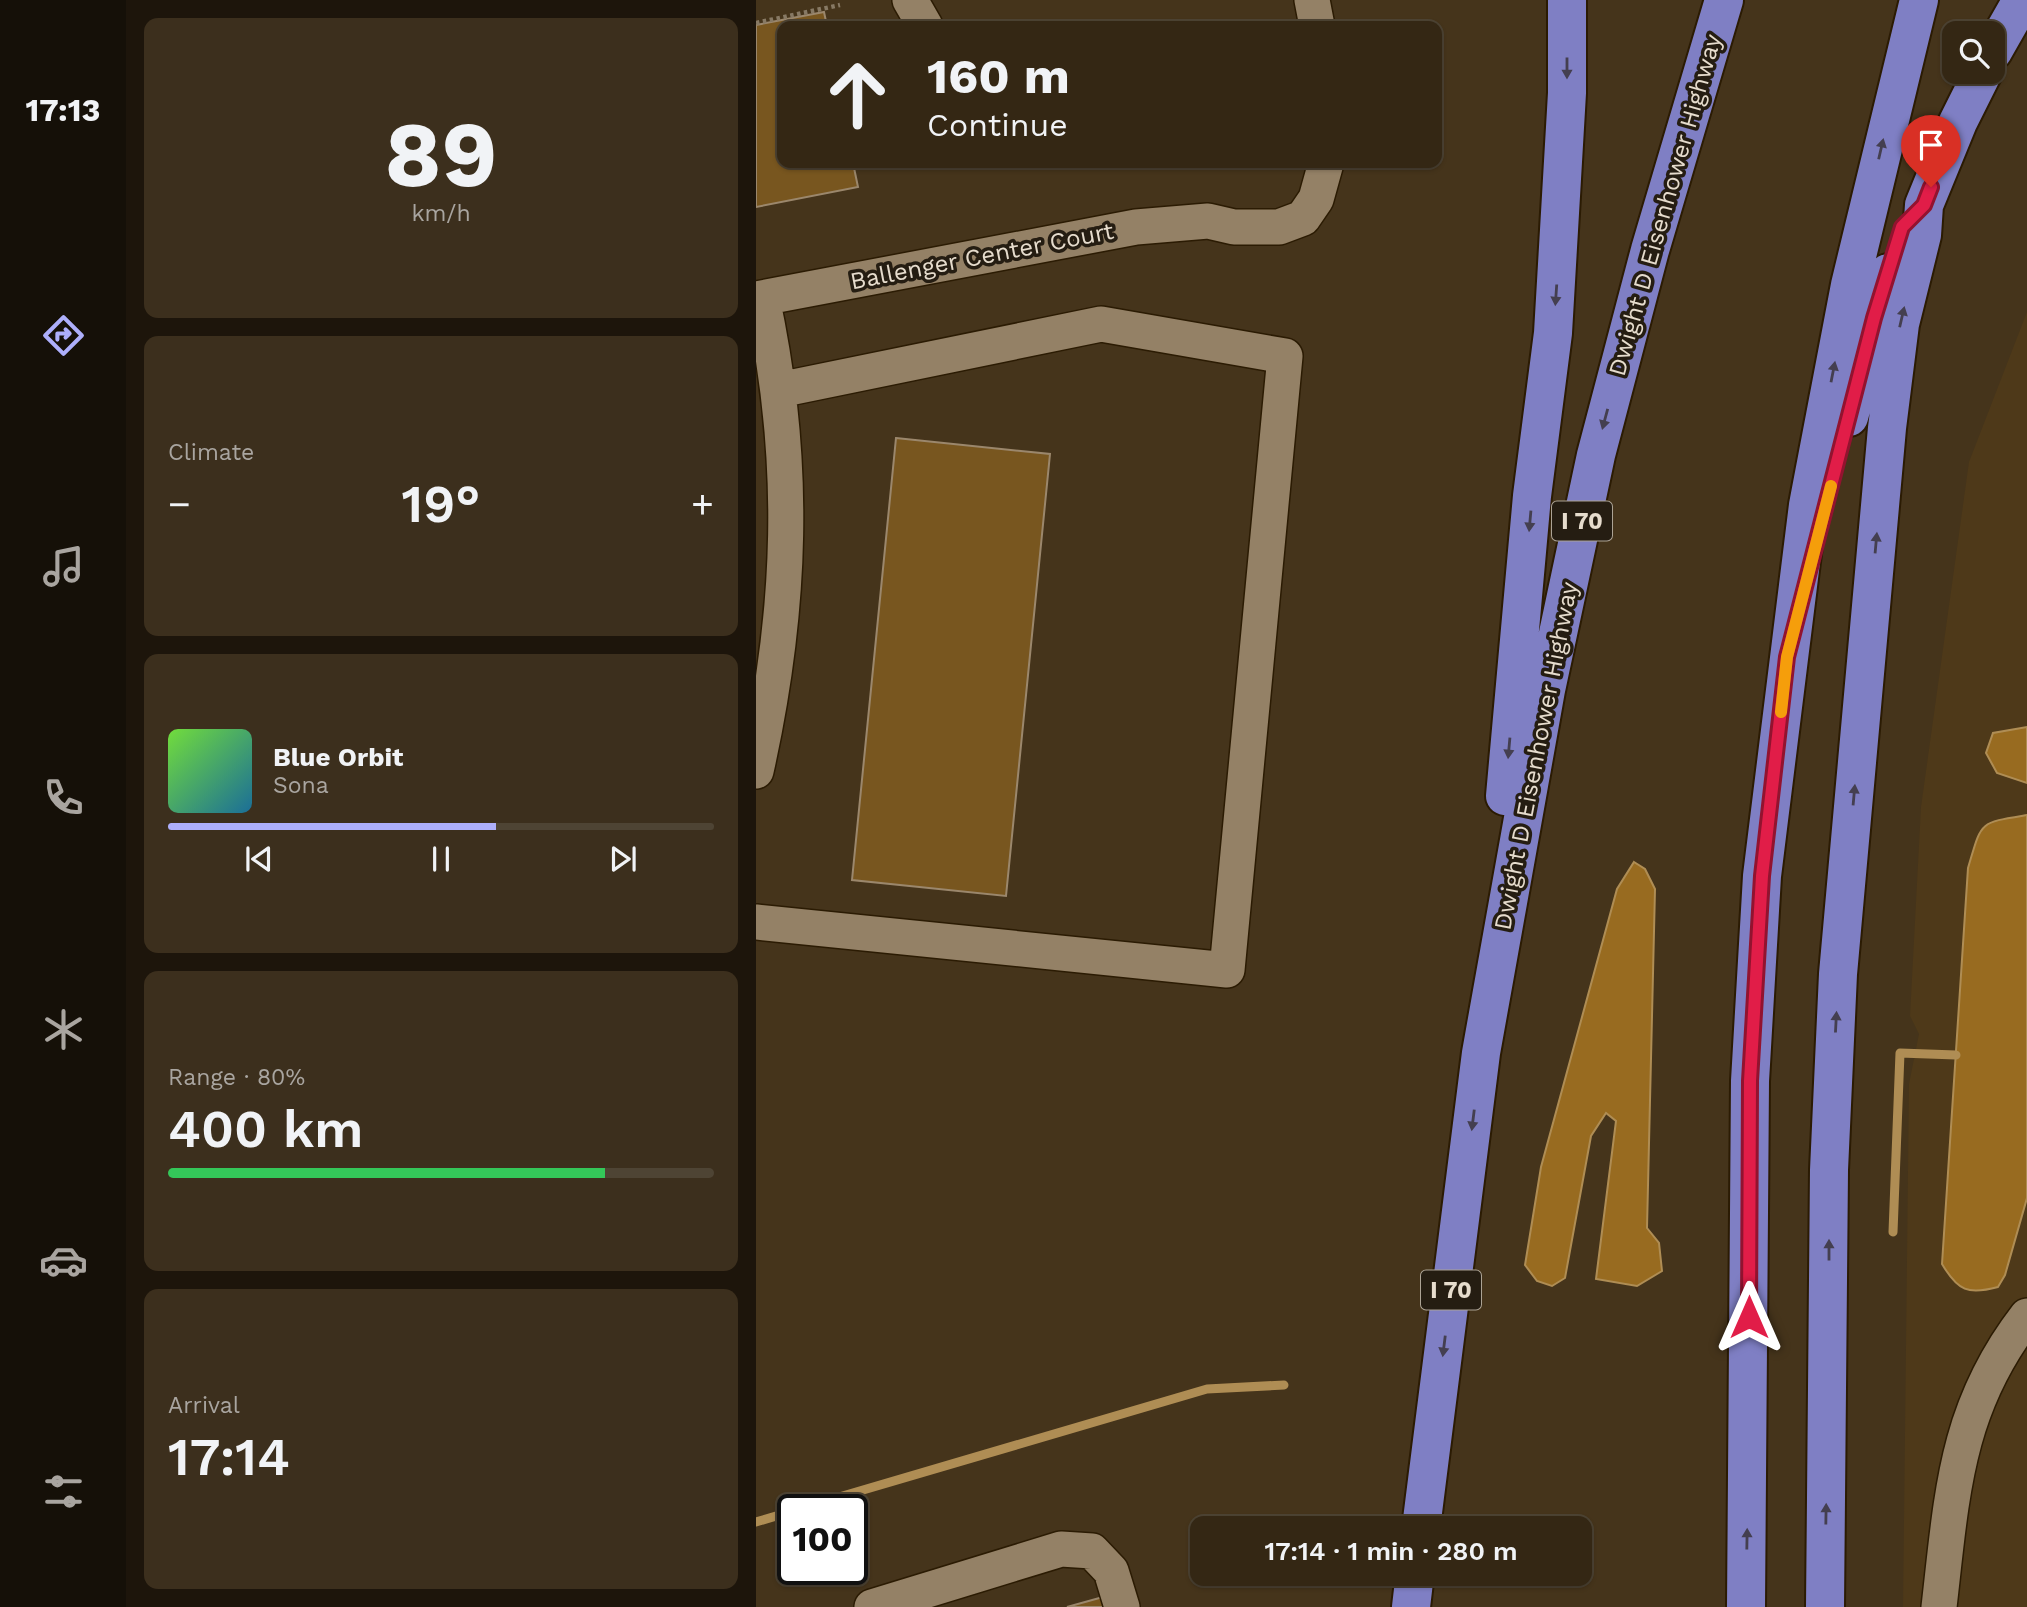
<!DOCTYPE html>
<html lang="en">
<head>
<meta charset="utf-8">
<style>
	body { margin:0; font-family:"Work Sans",sans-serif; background:#3c2f1d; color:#f1f3f6; height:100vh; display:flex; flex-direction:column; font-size:26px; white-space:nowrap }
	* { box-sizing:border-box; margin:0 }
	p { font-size:23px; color:#a9a5a0 }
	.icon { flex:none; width:38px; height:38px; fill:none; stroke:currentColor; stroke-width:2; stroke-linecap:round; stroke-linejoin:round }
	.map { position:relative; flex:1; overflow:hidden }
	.drawer { display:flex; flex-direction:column; gap:18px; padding:18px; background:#1d150b; width:630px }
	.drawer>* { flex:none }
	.guide { position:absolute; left:21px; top:21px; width:665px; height:147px; border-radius:14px; box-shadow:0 2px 5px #0004,0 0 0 2px #4e4434; background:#342714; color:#f1f3f6; overflow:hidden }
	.fabs { position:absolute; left:1186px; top:21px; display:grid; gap:14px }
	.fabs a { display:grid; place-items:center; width:63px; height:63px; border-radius:14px; background:#342714; box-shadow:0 2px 5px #0004,0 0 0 2px #4e4434; font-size:35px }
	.speed { position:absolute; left:21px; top:1494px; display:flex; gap:14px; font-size:35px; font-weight:700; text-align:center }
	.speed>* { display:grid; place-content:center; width:91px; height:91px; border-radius:50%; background:#342714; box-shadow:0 2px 5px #0004,0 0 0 2px #4e4434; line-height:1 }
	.speed .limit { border:4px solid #111; border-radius:10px; background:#fff; color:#111 }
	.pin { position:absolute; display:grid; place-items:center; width:60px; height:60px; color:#fff; margin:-72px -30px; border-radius:50% 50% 50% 0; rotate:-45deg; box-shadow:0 0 7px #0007 }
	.pin .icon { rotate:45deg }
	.me { position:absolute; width:77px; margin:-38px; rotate:0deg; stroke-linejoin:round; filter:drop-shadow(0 0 5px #0008) }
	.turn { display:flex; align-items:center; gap:24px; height:147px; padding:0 35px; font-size:32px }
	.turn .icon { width:91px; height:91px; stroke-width:2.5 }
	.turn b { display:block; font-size:49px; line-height:60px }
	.big { font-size:52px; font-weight:600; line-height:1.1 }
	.drawer .tile { flex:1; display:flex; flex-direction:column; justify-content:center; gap:10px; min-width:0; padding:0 24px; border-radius:14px; background:#3c2f1d }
	.drawer .dial { align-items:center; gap:0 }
	.dial b { font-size:91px; line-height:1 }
	.song { display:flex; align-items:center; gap:21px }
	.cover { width:84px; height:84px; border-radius:10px; background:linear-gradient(135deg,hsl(100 70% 55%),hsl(200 70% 35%)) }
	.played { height:7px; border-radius:4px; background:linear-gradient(90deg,#adaffb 60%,#4e4434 60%) }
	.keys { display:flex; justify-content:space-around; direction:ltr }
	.heat { display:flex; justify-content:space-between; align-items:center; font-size:38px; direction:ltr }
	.charge { height:10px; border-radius:5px; background:linear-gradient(90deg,#34c759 80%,#4e4434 0) }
	.trip { position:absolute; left:434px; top:1516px; width:402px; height:70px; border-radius:14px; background:#342714; box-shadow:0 2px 5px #0004,0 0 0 2px #4e4434; font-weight:600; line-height:70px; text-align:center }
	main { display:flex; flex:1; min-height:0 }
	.tab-bar { display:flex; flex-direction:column; width:126px; justify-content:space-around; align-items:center; background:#151008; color:#a9a5a0 }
	.tab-bar .icon { width:49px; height:49px }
	.tab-bar .on { color:#adaffb }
	.tab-bar b { font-size:32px; color:#f1f3f6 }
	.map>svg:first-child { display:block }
	.built { fill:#4e3919 }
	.water { fill:#986b20; stroke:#af8d54; stroke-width:2 }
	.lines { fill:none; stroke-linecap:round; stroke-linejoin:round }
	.stream { stroke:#af8d54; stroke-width:9 }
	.building { fill:#78561f; stroke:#9b876c; stroke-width:2 }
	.minor-casing { stroke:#2b1b03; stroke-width:38 }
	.highway-casing { stroke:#2b1b03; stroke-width:42 }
	.path { stroke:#877964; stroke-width:4.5; stroke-dasharray:3.5 3.5; stroke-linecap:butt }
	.minor { stroke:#948166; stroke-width:35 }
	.highway { stroke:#7f7fc4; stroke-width:38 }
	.oneway { fill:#443f50 }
	.route-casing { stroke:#92132f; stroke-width:18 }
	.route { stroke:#e11d48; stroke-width:12 }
	.slow { stroke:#f59e0b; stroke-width:12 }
	.labels { text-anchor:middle; stroke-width:7; stroke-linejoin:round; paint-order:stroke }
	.shield { fill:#251d12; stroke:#aca395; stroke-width:2 }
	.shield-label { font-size:23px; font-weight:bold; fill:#e6dccd }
	.street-label { font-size:24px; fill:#e6dccd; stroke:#251d12 }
</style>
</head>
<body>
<main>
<nav class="tab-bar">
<b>17:13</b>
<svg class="icon on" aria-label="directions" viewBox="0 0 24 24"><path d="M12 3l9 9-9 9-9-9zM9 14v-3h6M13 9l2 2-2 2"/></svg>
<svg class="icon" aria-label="music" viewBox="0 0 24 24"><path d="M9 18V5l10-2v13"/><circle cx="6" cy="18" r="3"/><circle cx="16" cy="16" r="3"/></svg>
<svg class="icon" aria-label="phone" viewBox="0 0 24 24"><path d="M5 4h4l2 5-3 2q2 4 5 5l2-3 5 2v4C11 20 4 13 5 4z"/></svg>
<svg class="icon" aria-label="climate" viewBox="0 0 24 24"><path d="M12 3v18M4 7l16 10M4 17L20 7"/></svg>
<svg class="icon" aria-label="car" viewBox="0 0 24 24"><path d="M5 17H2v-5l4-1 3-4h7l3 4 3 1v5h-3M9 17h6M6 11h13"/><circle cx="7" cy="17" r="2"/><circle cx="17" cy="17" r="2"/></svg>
<svg class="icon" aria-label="filters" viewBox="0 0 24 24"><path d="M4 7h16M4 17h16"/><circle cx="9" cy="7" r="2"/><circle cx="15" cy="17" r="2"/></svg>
</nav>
<section class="drawer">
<div class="tile dial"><b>89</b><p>km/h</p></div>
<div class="tile"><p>Climate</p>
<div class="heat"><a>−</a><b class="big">19°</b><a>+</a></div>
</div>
<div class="tile">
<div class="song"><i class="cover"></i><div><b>Blue Orbit</b><p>Sona</p></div></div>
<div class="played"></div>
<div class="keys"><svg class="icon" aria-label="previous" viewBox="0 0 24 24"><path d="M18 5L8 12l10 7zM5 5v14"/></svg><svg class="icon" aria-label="pause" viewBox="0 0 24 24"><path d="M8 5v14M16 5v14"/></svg><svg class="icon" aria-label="next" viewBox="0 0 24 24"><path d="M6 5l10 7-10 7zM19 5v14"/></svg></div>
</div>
<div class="tile"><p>Range · 80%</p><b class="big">400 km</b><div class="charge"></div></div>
<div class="tile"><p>Arrival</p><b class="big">17:14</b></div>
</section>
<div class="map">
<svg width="1271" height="1607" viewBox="0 0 1271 1607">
	<rect width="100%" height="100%" fill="#45341b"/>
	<path class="built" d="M1271 312V1607H1147L1153 1084 1163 1034 1154 1016 1165 807 1213 462Z"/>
	<path class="water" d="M1271 727V783L1241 773 1230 753 1237 733Z
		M1271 815V1198L1249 1275 1242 1287C1212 1295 1202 1291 1186 1264L1212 868C1226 821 1222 823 1271 815Z
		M878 862 889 869 899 889 891 1228 903 1243 906 1271 881 1286 840 1279 860 1121 850 1113 835 1136 809 1278 796 1286 781 1281 769 1265 785 1167 861 889Z"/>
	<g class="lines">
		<path class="stream" d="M1137 1232 1144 1053 1200 1055
			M39 1510 451 1389 528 1385
			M0 1522 37 1511"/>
	</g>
	<path class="building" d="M68 12 71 26H26V163H97L102 187 0 207V25Z
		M140 438 294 454 250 896 96 880Z
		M347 1597 350 1607H311Z"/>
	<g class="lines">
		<defs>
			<path id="minor" d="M154 0 169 26
				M556 0 561 26
				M0 299 380 227 452 221 478 227H523L547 218 560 199 570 163
				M0 771C36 609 41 461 6 298
				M0 922 471 970 529 356 345 324 23 390
				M116 1607 305 1549 336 1551 355 1571 366 1607
				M1183 1607C1196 1495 1199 1409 1271 1316"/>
			<path id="highway" d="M1237 51 1266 0
				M1093 417 1132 273
				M749 796 776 496 797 333 811 93V0
				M665 1528 725 1053 790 690 840 455 894 250 968 0
				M655 1607 659 1573
				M990 1607 994 1081 1006 876 1052 505 1094 285 1163 0
				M1069 1607 1073 1170 1082 974 1131 428 1144 324 1166 235 1168 205 1202 122 1227 72"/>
		</defs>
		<use href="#minor" class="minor-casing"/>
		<use href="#highway" class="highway-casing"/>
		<path class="path" d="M0 23 84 5"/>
		<use href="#minor" class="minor"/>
		<use href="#highway" class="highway"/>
	</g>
	<defs><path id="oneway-solid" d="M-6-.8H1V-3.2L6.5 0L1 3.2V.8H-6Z" transform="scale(1.75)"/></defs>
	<g class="oneway">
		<use href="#oneway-solid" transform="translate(811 68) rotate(90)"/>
		<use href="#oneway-solid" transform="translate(1125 149) rotate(-77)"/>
		<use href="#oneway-solid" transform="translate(800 295) rotate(94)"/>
		<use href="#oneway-solid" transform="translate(1146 317) rotate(-77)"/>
		<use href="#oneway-solid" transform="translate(1077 372) rotate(-79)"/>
		<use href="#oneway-solid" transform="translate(849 419) rotate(105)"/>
		<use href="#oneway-solid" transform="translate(774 521) rotate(95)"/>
		<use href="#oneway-solid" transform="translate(1120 543) rotate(-85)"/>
		<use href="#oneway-solid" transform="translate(753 748) rotate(95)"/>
		<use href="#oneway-solid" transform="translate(1098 795) rotate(-85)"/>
		<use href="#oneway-solid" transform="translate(1080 1022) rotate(-87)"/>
		<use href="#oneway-solid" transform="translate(717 1120) rotate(97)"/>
		<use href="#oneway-solid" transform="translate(1073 1250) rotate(-90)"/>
		<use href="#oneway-solid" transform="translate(688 1346) rotate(97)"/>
		<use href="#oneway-solid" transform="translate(1070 1514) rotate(-89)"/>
		<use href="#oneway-solid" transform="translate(991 1539) rotate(-89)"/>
	</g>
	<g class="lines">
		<defs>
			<path id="route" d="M993 1317 994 1081 1006 876 1031 657 1118 318 1146 227 1168 205 1175 187"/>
		</defs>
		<use href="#route" class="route-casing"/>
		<use href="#route" class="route"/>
		<path class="slow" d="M1025 712 1031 657 1075 486"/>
	</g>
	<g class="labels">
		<g class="shield">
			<rect x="796" y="501.5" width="60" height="39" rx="5"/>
			<rect x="665" y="1270.5" width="60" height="39" rx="5"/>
		</g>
		<g class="shield-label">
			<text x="826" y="529">I 70</text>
			<text x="695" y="1298">I 70</text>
		</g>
		<g class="street-label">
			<text transform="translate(909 205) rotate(-74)" y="8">Dwight D Eisenhower Highway</text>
			<text transform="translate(226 256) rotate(-11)" y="8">Ballenger Center Court</text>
			<text transform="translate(780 756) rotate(-79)" y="8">Dwight D Eisenhower Highway</text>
		</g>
	</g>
</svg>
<div class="fabs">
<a><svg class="icon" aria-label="search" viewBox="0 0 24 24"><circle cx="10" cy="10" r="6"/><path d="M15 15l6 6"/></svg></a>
</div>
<div class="speed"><div class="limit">100</div></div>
<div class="pin" style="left:1175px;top:187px;background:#d93025"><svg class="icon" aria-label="arrive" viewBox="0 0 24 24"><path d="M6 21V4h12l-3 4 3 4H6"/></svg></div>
<svg class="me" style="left:993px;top:1317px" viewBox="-20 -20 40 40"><path d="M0-17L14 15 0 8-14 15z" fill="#e11d48" stroke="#fff" stroke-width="4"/></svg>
<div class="trip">17:14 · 1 min · 280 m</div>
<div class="guide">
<div class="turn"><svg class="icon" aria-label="ahead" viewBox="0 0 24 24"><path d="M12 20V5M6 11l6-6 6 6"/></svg><div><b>160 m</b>Continue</div></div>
</div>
</div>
</main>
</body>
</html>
